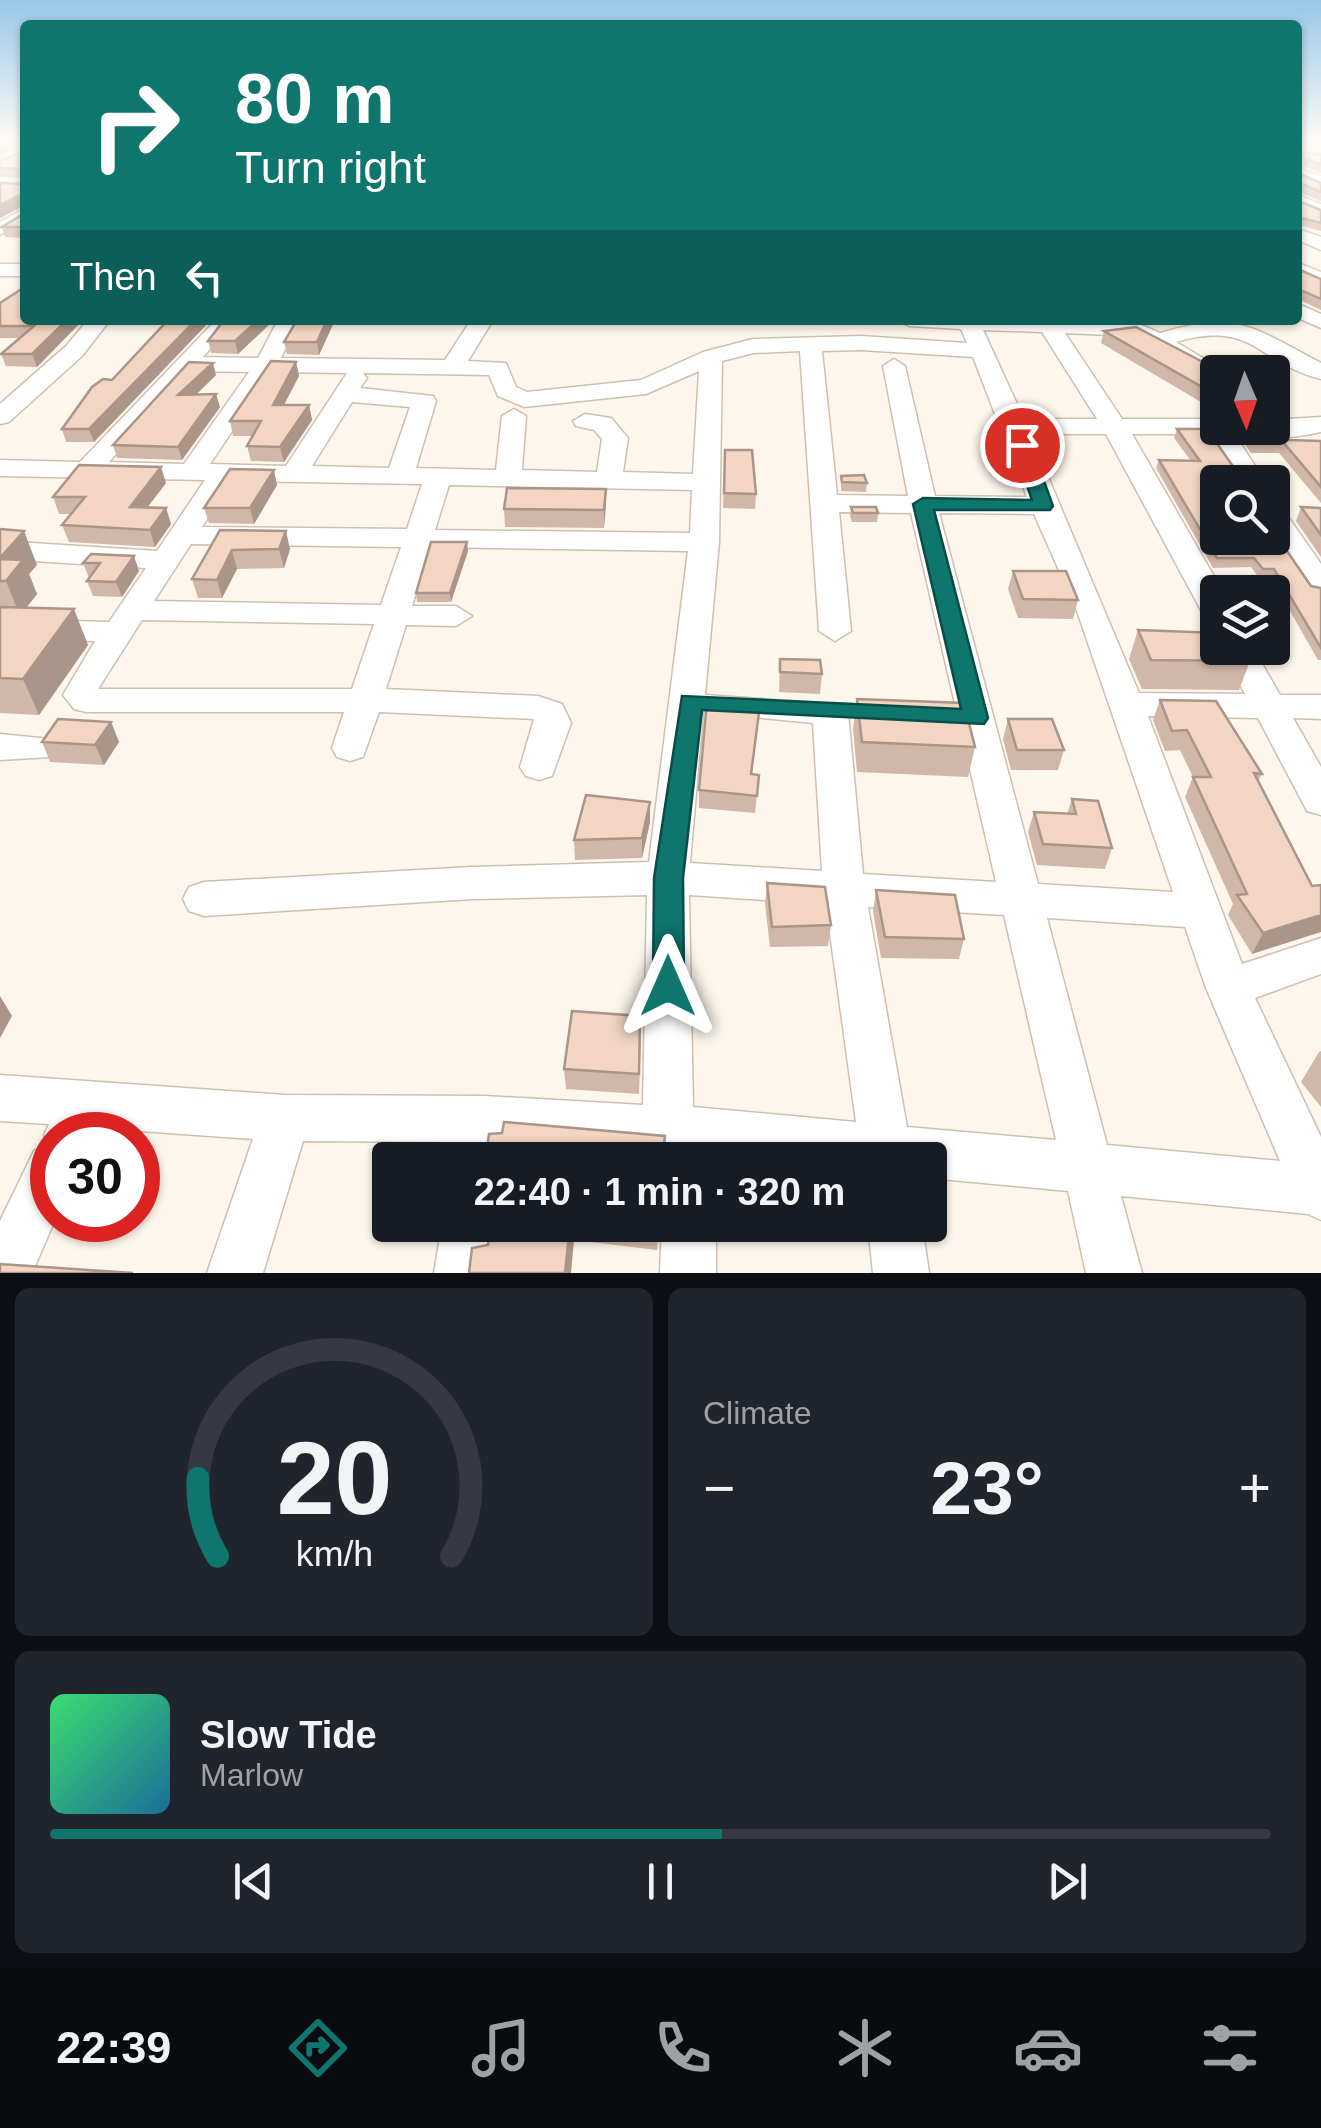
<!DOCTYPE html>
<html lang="en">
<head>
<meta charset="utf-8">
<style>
	body { margin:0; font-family:Helvetica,sans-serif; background:#20242c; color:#f1f3f6; height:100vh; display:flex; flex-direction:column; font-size:38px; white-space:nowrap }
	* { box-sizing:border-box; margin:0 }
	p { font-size:32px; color:#9ea1a6 }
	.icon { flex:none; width:55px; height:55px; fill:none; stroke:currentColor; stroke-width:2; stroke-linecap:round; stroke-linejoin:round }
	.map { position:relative; height:1273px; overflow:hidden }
	.details { display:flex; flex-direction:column; gap:15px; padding:15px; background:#0d0f14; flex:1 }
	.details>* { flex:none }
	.guide { position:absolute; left:20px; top:20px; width:1282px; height:305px; border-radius:10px; box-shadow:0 2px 8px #0004; background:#0f766e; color:#fff; overflow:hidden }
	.needle { width:65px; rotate:178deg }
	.buttons { position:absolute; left:1200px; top:355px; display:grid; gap:20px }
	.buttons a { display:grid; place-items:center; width:90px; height:90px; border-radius:10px; background:#171b24; box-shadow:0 2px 8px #0004; font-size:50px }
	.speed { position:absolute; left:30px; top:1112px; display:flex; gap:20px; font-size:50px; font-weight:700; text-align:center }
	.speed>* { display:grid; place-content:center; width:130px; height:130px; border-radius:50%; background:#171b24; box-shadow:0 2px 8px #0004; line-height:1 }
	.speed .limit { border:15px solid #d22; background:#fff; color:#111 }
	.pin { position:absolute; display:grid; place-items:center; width:85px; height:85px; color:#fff; margin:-42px; border:5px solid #fff; border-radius:50%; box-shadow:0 2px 10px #0007 }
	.me { position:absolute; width:110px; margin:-55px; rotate:0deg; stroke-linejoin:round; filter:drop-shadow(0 0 8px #0008) }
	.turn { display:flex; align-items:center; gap:35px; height:210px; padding:0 50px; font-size:45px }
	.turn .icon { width:130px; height:130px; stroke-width:2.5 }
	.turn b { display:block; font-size:70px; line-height:85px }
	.then { display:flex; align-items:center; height:95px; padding:0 50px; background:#0003; gap:20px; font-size:38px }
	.big { font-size:75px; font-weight:600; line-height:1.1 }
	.details .card { flex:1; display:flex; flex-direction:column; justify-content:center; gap:15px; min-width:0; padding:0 35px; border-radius:15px; background:#20242c }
	.details .dial { align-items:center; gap:0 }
	.dial svg { height:260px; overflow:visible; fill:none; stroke:#363941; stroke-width:7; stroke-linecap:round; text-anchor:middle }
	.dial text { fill:#f1f3f6; stroke:none }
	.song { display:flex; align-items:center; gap:30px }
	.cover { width:120px; height:120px; border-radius:15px; background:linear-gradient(135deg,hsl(140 70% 55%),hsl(200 70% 35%)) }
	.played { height:10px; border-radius:5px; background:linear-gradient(90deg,#0f766e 55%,#363941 55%) }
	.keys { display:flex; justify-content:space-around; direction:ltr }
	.heat { display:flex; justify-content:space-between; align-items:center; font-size:55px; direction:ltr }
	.details .tiles { flex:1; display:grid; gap:15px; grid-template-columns:1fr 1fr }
	.card:last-child { grid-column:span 2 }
	.trip { position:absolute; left:372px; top:1142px; width:575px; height:100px; border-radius:10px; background:#171b24; box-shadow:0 2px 8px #0004; font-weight:600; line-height:100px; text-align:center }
	.tab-bar { display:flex; height:160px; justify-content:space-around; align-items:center; background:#090b0e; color:#9ea1a6 }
	.tab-bar .icon { width:70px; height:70px }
	.tab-bar .selected { color:#0f766e }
	.tab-bar b { font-size:45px; color:#f1f3f6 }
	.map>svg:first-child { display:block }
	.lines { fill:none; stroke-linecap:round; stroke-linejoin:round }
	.minor-casing { stroke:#d1beb0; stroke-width:3 }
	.minor { fill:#fff; fill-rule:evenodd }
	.wall { fill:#d1b7a8 }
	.shaded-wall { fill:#aa9588 }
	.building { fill:#f3d5c3; stroke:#aa9588; stroke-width:2.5 }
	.route { fill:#0f766e; stroke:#0a4d48; stroke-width:2.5 }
</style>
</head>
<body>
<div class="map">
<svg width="1321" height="1273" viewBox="0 0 1321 1273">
	<rect width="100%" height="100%" fill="#fdf6ec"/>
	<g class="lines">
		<defs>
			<path id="minor" d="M1298 168 1321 176V187L1298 178Z
				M1298 195 1321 204V215L1298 206Z
				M25 208V221L0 235V222Z
				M1298 229 1321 237V250L1298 240Z
				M1298 263 1321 272V286L1298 276Z
				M0 264H25V276H0Z
				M1298 304 1321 314V328L1298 318Z
				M88 320H110L82 356 9 422 0 424V404L66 346Z
				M216 320 229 326 203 357 258 358 278 320H300L281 358 445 360 471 320H493L468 361 506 363 516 387 527 392 641 380 703 352 753 339 861 336 967 343 961 329 909 326 898 320 1139 324 1160 333C1237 310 1253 327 1321 363V379C1257 363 1254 319 1176 342L1226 372H1218V384L1134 336 1065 333 1122 419H1218V428H1230L1266 482H1239L1206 434H1132L1223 592H1218V621L1202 612 1106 434H1030L1139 693 1245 694 1221 648H1253L1280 695H1321V719L1293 718 1321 767V815L1307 811 1258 718 1148 716 1242 964 1321 938V974L1255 998 1321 1137V1220L1308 1214 1121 1196 1142 1273H1086L1068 1191 930 1178V1160H746L506 1144 504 1160H452L455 1142 303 1141 263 1273H207L253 1139 98 1128 94 1135H52L55 1220 32 1273H0V1221L34 1151 48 1145 44 1135 49 1124 0 1121V1075L285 1095 484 1096 643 1105 647 895 472 899 204 916 189 911 183 899 189 887 204 882 472 867 649 862 688 551 430 547 412 606H456L472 616 456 626 406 625 386 689 538 696 562 704 571 723 552 776 539 780 526 776 520 767 534 719 379 712 363 757 350 761 337 757 332 748 344 712H86L74 709 63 695 95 641 0 639V619L109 622 146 568 0 559V541L157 551 205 480 0 476V460L80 462ZM983 330 1042 332 1097 419H1024ZM861 350 973 357 1027 497 935 496 905 366 894 359 883 366 908 496 837 495 822 351ZM800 351 819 631 835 641 851 631 839 512 911 513 996 882 863 874 848 713 842 705 705 695 719 542 722 361 754 353ZM191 371 249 372 184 464 109 462ZM699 371 693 474 623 472 628 438 611 418 585 414 573 421 576 426 594 430 602 439 597 472 522 470 526 416 514 409 502 416 496 470 416 468 436 401 433 396 360 388 367 378 363 373 489 375 498 396 524 407 646 394ZM272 372 347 373 286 466 210 464ZM352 402 410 407 389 468 312 466ZM232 481 422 484 407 529 202 527ZM449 485 692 490 690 533 435 530ZM939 513 1034 514 1077 611 1173 892 1038 884ZM191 544 401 547 381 605 154 601ZM142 620 374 624 352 689H98ZM703 712 813 723 822 871 690 863ZM689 895 826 904 856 1122 693 1107ZM868 907 1004 915 1056 1140 907 1127ZM1047 918 1185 927 1206 988 1280 1161 1107 1145Z
				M1321 417V432C1300 437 1249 444 1233 428H1272V420Z
				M1272 506 1282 508 1321 564V595L1310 593 1272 536Z
				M0 734 50 739 55 748 50 757 0 760Z
				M442 1225H496L490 1273H434Z
				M662 1225H716V1273H660Z
				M868 1225H922L929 1273H873Z"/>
		</defs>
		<use href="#minor" class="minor-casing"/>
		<use href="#minor" class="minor"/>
	</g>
	<path class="wall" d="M1298 141H1321V145H1298V153L1321 154V173L1299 164 1298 166Z
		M25 151V238L5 237 2 227 23 214V206L0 218V183L24 184V178L0 177V161Z
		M1298 173 1321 183V201L1299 192 1298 193Z
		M1298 201 1321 210V231L1299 225Z
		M1298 262 1300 270 1321 279V310L1298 299Z
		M0 303 25 320H83L37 367 6 366 1 354 20 338H0Z
		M163 320H211L94 442H66L62 429 112 380 168 320Z
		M220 320H274L238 354 211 353 208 341 223 321Z
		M335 320 319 355 287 354 284 342Z
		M1104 331 1218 372V412L1101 343Z
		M296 362 299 376 284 405H309L312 420 284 462 251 461 247 446 253 436H233L230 421Z
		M216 375 196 395 220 407 182 460 117 458 113 445Z
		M1244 428H1253L1288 440 1321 441V503L1279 453H1251L1240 437Z
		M1177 429 1218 482 1311 586 1321 588V660H1318L1271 578H1259L1251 567 1213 568 1156 468 1159 460 1191 461 1174 438Z
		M725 450 756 494 755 509 723 508Z
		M841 476 867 483 866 492 841 491Z
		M166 483 148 507 166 508 171 524 155 547 69 542 62 525 72 514H59L53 497Z
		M277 485 254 524 209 523 204 508Z
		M606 489 604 528 505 527 504 509Z
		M851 507 878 513 877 522H852L850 516Z
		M1301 507 1321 508V557L1296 521Z
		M0 529 37 565 29 574 37 594 26 608 88 645 39 715 0 713Z
		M220 530 290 549 284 568 237 569 222 598H198L192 579Z
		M468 551 451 602H417L416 593Z
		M91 554 139 571 122 597 93 596 87 581 89 578 83 563Z
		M1013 571 1078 600 1073 619 1018 618 1008 589Z
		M1138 630 1250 661 1239 690 1142 689 1129 659Z
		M780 659 822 674 820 694 779 692Z
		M857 699 975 747 968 777 857 772 853 729Z
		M1160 700 1262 774 1258 781 1312 886 1252 954 1228 915 1233 904 1185 797 1193 777 1180 750 1165 751 1153 720Z
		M1008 719 1064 750 1058 770H1011L1003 739Z
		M111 722 119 742 104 765 50 762 42 742Z
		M758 722 752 774 759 775 755 813 699 808V790Z
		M1072 799 1112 848 1105 869 1037 865 1028 832 1034 812 1067 814Z
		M650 802V822L642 858 575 860 574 840Z
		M767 883 831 925 828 946 770 947 765 904Z
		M876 890 964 939 959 959 881 958 873 911Z
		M641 1036 639 1094 566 1089 564 1069Z
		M1321 1051V1107L1301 1082 1319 1052Z
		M491 1225H659L657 1250 574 1240 488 1245Z"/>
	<path class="shaded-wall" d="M5 141H23L24 144 0 154V143Z
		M22 194 25 205 0 218V205Z
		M67 320H83L37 367 32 354Z
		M196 320H211L94 442 89 429Z
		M258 320H274L238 354 235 341Z
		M327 320H335L319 355 317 342Z
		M296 362 299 376 276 420 273 405Z
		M213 363 216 375 182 408 178 395Z
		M216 394 220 407 182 460 178 447Z
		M309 405 312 420 284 462 280 447Z
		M161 467 166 483 135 523 130 507Z
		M274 470 277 485 254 524 250 508Z
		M606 489V506L604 528V510Z
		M166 508 171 524 155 547 150 530Z
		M24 531 37 565 29 574 37 594 20 616 6 581 0 558Z
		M286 531 290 549 284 568 279 549Z
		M467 542 468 551 451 602 450 593Z
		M232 550 237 569 222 598 217 580Z
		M134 556 139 571 122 597 116 582Z
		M74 609 88 645 39 715 23 679Z
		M111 722 119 742 104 765 95 745Z
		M650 802V822L642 858V838Z
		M1321 915V932L1252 954 1263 933Z
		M0 996 12 1016 0 1038Z
		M570 1225H573L574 1240 571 1273H565Z"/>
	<path class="building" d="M1298 141V153L1321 154V165L1302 157 1298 160Z
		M25 151V227H2L23 214 22 194 0 205V183L24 184 25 169 0 168V161Z
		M1298 173 1321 183V192L1302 184 1298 187Z
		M1298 201 1321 210V223L1302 218 1298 230Z
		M1298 262 1300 270 1321 279V299L1298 289Z
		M25 277V320H67L32 354H1L34 326H0V303L23 288Z
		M168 320H196L89 429H62L92 387 103 379 112 380Z
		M224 320H258L235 341H208Z
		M297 320H327L317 342H284Z
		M1136 327 1222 372H1218V396L1104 331Z
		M271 361 296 362 273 405H309L280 447 247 446 261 421H230Z
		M189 362 213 363 178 395 216 394 178 447 113 445Z
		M1245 428 1280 431 1288 440 1321 441V487L1283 442H1255Z
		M1177 429H1207L1239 475 1251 477 1255 482H1218V538H1272V529L1311 586 1321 588V648L1274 569H1263L1254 558H1217L1159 460 1200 461Z
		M725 450H752L756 494 724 493Z
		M79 465 161 467 130 507 166 508 150 530 62 525 85 497H53Z
		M230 469 274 470 250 508H204Z
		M864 475 867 483 842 482 841 476Z
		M507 488 606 489 604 510 504 509Z
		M851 507H876L878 513H853Z
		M1301 507 1321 508V535Z
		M0 529 24 531 0 558Z
		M220 530 286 531 279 549 232 550 217 580 192 579Z
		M431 542H467L450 593H416Z
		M91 554 134 556 116 582 87 581 100 563H83Z
		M0 559 23 560 6 581H0Z
		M1013 571H1066L1078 600 1023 599Z
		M0 607 74 609 23 679 0 678Z
		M1138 630 1218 633V648H1243L1250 661 1151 660Z
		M780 659 820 660 822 674 780 672Z
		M857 699 964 703 975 747 862 742Z
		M1160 700 1216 701 1262 774 1254 773 1312 886 1321 885V915L1263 933 1237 895 1247 894 1193 777H1211L1187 730 1172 731Z
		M707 701 760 705 751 774 759 775 757 796 699 790Z
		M58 719 111 722 95 745 42 742Z
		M1008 719H1052L1064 750H1017Z
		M586 795 650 802 642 838 574 840Z
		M1072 799 1098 801 1112 848 1043 844 1034 812 1076 814Z
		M767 883 825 887 831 925 772 927Z
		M876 890 955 895 964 939 885 937Z
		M572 1011 640 1016 639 1074 564 1069Z
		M504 1122 665 1136 662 1160H485L489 1134 502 1133Z
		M491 1225H570L565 1273H469L472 1248 488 1245Z
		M0 1264 133 1273H0Z"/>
	<linearGradient id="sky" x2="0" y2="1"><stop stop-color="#97c7e8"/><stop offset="0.44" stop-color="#fefbf6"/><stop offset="1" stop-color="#fefbf6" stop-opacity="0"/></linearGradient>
	<rect width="1321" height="320" fill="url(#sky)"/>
	<path class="route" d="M1022 440 1031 445 1053 506 1050 510H934L988 718 984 724 702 710 683 878 684 986 680 995 668 999 657 995 653 986 654 878 682 696 961 709 913 504 923 498 1032 500 1013 445Z"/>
</svg>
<div class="buttons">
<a><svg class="needle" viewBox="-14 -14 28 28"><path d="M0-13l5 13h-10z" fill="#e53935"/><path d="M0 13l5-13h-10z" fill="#9ea1a6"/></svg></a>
<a><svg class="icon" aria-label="search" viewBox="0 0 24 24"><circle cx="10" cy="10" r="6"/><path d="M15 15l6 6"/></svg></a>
<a><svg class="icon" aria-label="layers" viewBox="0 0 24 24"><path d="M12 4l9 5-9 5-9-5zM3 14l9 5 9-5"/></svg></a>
</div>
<div class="speed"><div class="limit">30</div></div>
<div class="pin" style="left:1022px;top:445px;background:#d93025"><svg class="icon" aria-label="arrive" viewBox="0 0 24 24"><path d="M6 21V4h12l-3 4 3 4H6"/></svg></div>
<svg class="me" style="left:668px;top:986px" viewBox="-20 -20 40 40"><path d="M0-17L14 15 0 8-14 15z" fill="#0f766e" stroke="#fff" stroke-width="4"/></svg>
<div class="trip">22:40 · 1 min · 320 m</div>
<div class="guide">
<div class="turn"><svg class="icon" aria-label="right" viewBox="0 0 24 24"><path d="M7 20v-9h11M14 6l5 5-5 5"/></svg><div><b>80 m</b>Turn right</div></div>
<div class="then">Then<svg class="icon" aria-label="left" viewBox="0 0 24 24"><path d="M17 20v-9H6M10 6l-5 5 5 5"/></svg></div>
</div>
</div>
<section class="details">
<div class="tiles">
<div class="card dial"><svg viewBox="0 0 100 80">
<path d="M14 69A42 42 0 1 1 86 69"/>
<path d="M14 69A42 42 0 0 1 8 45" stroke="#0f766e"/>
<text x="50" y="56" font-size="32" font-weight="700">20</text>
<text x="50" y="72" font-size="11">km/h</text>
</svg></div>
<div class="card"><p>Climate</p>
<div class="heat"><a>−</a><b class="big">23°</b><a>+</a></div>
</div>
<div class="card">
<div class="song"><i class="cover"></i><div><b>Slow Tide</b><p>Marlow</p></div></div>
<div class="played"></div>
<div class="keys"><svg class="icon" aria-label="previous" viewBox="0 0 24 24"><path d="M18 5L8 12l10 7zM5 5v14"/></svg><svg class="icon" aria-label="pause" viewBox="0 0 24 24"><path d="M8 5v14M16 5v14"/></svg><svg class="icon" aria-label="next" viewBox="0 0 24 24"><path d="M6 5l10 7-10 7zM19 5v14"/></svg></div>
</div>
</div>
</section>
<nav class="tab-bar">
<b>22:39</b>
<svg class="icon selected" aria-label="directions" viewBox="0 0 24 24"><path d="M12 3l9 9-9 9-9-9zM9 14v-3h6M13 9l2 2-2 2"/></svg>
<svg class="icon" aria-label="music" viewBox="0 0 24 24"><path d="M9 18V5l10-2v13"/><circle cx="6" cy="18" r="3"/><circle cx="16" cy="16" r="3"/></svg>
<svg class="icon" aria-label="phone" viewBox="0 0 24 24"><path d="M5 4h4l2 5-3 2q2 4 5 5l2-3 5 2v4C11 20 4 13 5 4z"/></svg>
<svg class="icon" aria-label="climate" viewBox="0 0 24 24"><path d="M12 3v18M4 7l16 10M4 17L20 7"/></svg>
<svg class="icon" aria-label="car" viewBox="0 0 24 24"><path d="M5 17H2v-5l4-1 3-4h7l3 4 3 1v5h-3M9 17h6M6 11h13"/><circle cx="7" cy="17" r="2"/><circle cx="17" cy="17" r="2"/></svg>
<svg class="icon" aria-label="filters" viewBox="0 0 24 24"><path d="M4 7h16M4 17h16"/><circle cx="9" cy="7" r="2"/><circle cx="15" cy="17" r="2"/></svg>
</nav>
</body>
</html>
